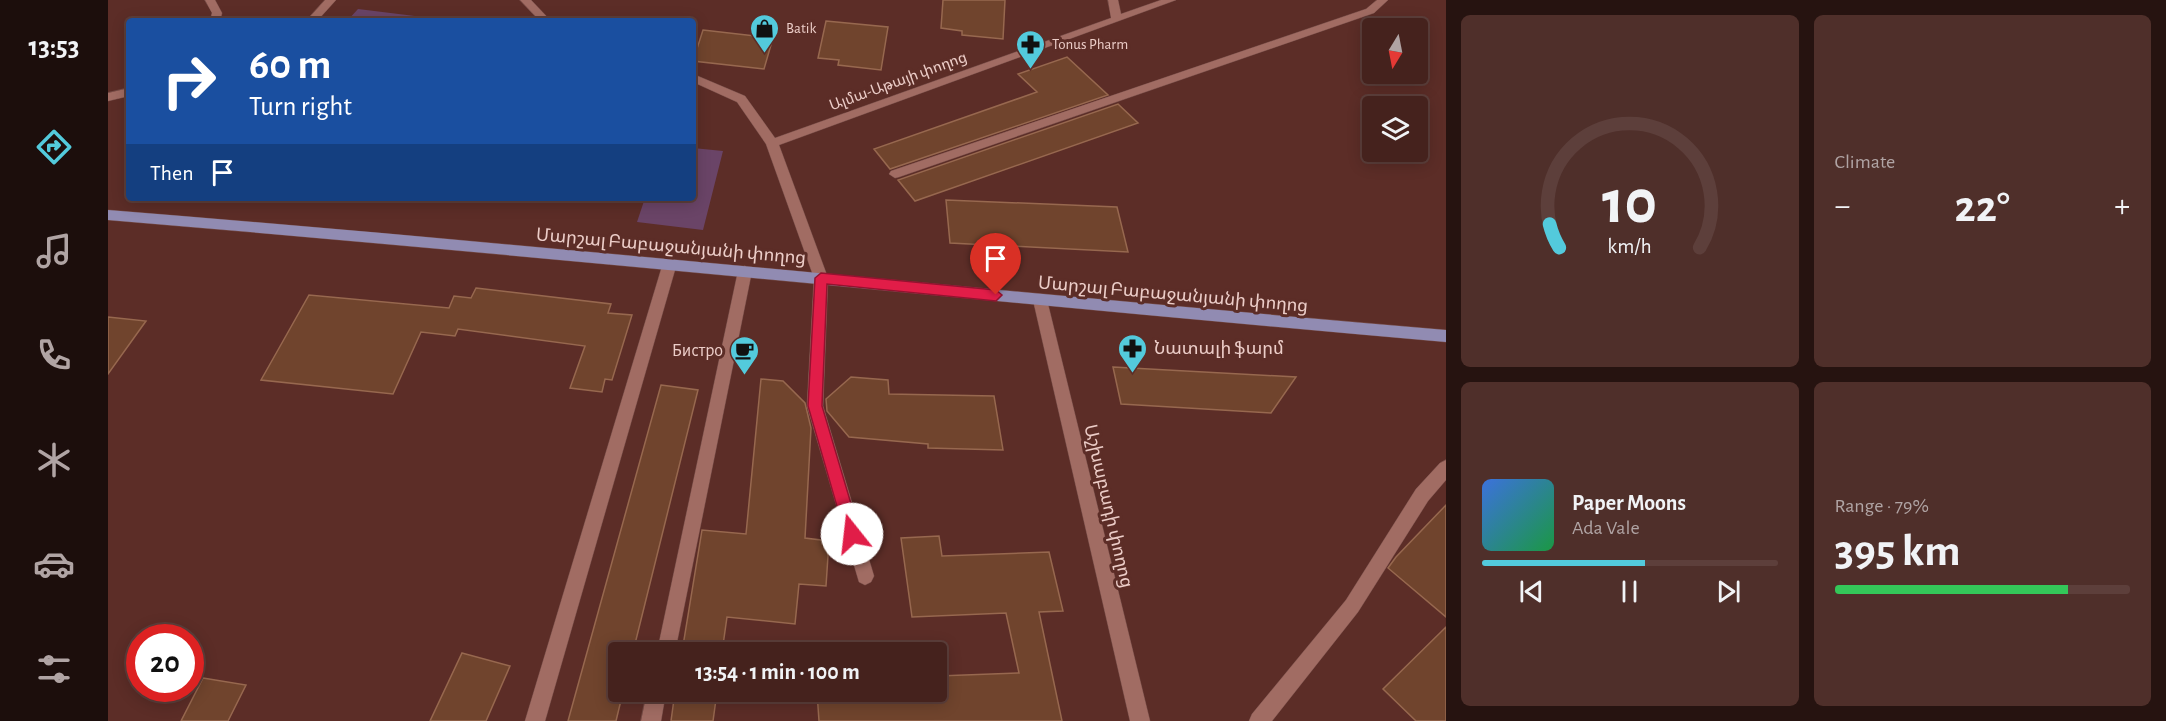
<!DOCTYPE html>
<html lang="en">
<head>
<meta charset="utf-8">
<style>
	body { margin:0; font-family:"Alegreya Sans","Noto Sans Armenian",sans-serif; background:#4f2f2a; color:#f1f3f6; height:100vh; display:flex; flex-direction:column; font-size:22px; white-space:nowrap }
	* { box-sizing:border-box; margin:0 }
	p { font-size:20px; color:#b0a4a4 }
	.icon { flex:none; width:33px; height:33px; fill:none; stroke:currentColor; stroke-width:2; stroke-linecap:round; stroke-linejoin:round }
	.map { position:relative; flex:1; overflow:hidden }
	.panel { display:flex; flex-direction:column; gap:15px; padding:15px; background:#261310; width:720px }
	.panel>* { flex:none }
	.banner { position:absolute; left:18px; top:18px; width:570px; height:183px; border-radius:6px; box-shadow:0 3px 15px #0003,0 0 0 2px #5d3f3b; background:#1a4fa0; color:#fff; overflow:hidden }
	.needle { width:39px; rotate:190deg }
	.fabs { position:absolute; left:1254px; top:18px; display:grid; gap:12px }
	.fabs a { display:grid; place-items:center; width:66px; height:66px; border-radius:6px; background:#45221d; box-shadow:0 3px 15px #0003,0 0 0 2px #5d3f3b; font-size:30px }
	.speed { position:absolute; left:18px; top:624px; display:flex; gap:12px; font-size:30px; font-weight:700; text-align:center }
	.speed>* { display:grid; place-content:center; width:78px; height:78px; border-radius:50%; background:#45221d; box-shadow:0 3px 15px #0003,0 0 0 2px #5d3f3b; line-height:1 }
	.speed .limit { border:9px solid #d22; background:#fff; color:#111 }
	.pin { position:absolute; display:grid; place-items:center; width:51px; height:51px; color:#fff; margin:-62px -26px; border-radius:50% 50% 50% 0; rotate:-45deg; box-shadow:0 0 6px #0007 }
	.pin .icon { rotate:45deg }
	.me { position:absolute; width:66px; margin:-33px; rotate:344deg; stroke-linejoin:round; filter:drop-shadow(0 0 4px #0008) }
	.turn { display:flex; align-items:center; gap:21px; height:126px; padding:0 24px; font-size:27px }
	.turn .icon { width:78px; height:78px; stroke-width:2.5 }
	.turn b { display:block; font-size:42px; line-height:51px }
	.then { display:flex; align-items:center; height:57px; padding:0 24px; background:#0003; gap:12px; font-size:22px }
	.big { font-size:45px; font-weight:700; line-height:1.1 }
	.panel .card { flex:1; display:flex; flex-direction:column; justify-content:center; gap:9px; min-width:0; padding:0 21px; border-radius:9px; background:#4f2f2a }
	.panel .dial { align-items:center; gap:0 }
	.dial svg { height:156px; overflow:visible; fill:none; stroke:#5d3f3b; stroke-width:7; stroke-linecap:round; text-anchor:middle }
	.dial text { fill:#f1f3f6; stroke:none }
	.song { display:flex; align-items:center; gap:18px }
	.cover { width:72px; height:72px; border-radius:9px; background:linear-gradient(135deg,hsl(220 70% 55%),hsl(140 70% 35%)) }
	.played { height:6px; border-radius:3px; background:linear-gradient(90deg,#53cadc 55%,#5d3f3b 55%) }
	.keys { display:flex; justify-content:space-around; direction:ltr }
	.heat { display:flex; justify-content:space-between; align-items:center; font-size:33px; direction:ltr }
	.charge { height:9px; border-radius:4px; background:linear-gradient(90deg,#34c759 79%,#5d3f3b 0) }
	.panel .tiles { flex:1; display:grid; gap:15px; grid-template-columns:repeat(2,1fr) }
	.trip { position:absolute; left:500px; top:642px; width:339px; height:60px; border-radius:6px; background:#45221d; box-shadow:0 3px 15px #0003,0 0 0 2px #5d3f3b; font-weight:700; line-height:60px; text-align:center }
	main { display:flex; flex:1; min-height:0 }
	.tabs { display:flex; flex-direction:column; width:108px; justify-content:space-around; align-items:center; background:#1c0e0c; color:#b0a4a4 }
	.tabs .icon { width:42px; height:42px }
	.tabs .active { color:#53cadc }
	.tabs b { font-size:27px; color:#f1f3f6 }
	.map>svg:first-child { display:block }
	.green { fill:#6a4467 }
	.building { fill:#70442d; stroke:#97684f; stroke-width:1.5 }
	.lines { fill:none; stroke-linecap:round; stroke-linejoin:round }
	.minor-casing { stroke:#744b46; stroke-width:1 }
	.major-casing { stroke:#744b46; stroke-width:1 }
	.minor { fill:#a16c63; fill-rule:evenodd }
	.major { fill:#918bb2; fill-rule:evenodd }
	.route { fill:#e11d48; stroke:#92132f; stroke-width:1.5 }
	.labels { text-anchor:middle; stroke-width:6; stroke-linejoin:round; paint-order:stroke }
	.far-poi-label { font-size:15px; fill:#eccdc8; stroke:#5c2d27; text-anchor:start }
	.far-street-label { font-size:15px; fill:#eccdc8; stroke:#5c2d27 }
	.street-label { font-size:18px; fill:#eccdc8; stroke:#5c2d27 }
	.poi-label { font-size:18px; fill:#eccdc8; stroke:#5c2d27; text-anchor:start }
</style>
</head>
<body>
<main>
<nav class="tabs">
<b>13:53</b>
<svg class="icon active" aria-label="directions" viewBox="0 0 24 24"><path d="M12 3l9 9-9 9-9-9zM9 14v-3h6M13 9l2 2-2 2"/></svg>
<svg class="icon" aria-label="music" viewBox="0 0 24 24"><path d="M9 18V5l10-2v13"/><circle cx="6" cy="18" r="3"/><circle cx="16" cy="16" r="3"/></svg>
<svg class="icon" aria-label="phone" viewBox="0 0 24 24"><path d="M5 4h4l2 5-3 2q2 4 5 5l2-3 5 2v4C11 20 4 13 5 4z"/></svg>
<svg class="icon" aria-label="climate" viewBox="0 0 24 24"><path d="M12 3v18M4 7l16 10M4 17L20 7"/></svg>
<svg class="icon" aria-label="car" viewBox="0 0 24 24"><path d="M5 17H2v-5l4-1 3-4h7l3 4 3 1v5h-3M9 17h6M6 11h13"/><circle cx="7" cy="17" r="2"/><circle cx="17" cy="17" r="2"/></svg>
<svg class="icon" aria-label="filters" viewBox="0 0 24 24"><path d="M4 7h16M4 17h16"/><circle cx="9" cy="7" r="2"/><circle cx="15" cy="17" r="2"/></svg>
</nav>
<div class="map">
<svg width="1338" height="721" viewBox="0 0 1338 721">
	<rect width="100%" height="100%" fill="#5c2d27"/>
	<path class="green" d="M250 9 315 17 314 21H239Z
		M585 148 615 151 595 230 529 222 537 198H585Z"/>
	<path class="building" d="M835 0H897L895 39 854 35V31L833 28Z
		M718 21 780 27 773 70 730 65 731 60 710 58Z
		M595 30 665 38 656 69 585 61Z
		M959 57 1000 95 782 169 766 149 929 92 910 74Z
		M1010 104 1030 123 807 201 790 180Z
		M838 200 1009 207 1020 252 842 243Z
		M368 288 503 304 500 313 524 315 504 380 497 379 494 392 462 388 477 346 350 329 347 336 313 332 285 394 153 380 201 295 341 308 346 296 363 298Z
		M0 317 38 321 0 374Z
		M1005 367 1188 377 1163 413 1013 404Z
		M743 377 780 380 781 394 886 396 895 450 820 448V444L741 437 719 411 718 399Z
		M653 379 675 381 697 403 703 428 697 538 721 541 718 586 691 584 687 624 619 617 614 652H574L594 530 638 534Z
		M553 385 590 390 525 652H510V692H515L508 721H460Z
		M1338 505V617L1280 568 1288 557Z
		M831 536 834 556 941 552 955 611 931 612 954 721H711L709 692H828V656L830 676 911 673 898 613 804 617 793 538Z
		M1338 627V721H1308L1275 689Z
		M354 653 402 666 378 721H322Z
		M95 678 138 685 120 721H73Z
		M567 692H609L605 721H563Z"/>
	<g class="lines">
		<defs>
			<path id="minor" d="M97 0H107L114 13 112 21H102L104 13Z
				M217 0H228L209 21H198Z
				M412 0H423L443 21H432Z
				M1000 0H1010L1013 14 1053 0H1068L671 145 720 278 715 406 766 576 763 582 757 585 751 582 699 406 706 278 658 144 629 102 585 82V74L637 96 667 138 1003 18Z
				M1269 0H1280L1266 13 791 177 787 178 781 174 783 171 1258 9Z
				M21 88V96L0 101V93Z
				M562 258 569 263 437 721H417L555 263Z
				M637 266 644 271 567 652H549L630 271Z
				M932 294 937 296 939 300 1042 721H1022L925 300 927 296Z
				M1338 460V480L1320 501 1250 612 1164 721H1141L1144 714 1238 600 1308 489 1332 463Z
				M539 692H558L553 721H533Z"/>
			<path id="major" d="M0 210C446 246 892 292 1338 330V342C892 303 446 257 0 220Z"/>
		</defs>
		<use href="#minor" class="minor-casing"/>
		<use href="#major" class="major-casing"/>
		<use href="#minor" class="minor"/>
		<use href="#major" class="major"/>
	</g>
	<path class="route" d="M713 273 888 290 894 295 888 301 719 284 714 406 752 534 750 539 744 541 739 539 737 534 700 406 707 278Z"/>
	<defs>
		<symbol id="shop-pin" viewBox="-11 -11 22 30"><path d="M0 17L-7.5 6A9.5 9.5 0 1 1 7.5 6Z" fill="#53cadc" stroke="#5c2d27"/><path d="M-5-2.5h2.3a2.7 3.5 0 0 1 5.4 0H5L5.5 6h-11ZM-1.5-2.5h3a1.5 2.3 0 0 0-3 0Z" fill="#111"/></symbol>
		<symbol id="pharmacy-pin" viewBox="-11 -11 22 30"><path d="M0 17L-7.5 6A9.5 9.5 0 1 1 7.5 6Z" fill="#53cadc" stroke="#5c2d27"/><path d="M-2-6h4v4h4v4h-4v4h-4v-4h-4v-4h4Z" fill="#111"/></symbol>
		<symbol id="cafe-pin" viewBox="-11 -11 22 30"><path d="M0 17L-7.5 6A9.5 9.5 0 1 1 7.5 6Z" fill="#53cadc" stroke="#5c2d27"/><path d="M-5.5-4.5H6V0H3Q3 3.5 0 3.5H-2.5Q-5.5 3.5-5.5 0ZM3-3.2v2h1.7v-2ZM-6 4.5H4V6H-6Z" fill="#111"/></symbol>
	</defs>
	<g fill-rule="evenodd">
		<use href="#shop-pin" x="640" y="12" width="33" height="45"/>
		<use href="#pharmacy-pin" x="906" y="28" width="33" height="45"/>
		<use href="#pharmacy-pin" x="1008" y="332" width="33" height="45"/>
		<use href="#cafe-pin" x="620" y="334" width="33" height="45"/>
	</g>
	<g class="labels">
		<g class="far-poi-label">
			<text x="678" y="33">Batik</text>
			<text x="944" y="49">Tonus Pharm</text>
		</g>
		<g class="far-street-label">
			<text transform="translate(790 81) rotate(-20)" y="5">Ալմա-Աթայի փողոց</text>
		</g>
		<g class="street-label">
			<text transform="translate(563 246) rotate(5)" y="6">Մարշալ Բաբաջանյանի փողոց</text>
			<text transform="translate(1065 294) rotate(5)" y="6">Մարշալ Բաբաջանյանի փողոց</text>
			<text transform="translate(1001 506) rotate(77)" y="6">Աշխաբադի փողոց</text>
		</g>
		<g class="poi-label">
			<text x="1046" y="354">Նատալի ֆարմ</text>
			<text x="615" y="356" text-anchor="end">Бистро</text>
		</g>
	</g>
</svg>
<div class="fabs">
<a><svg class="needle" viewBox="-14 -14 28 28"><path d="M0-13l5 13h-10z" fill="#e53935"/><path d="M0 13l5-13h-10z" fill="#b0a4a4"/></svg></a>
<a><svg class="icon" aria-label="layers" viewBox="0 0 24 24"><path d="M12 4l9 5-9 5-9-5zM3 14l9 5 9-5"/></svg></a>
</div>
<div class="speed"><div class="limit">20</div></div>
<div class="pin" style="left:888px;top:295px;background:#d93025"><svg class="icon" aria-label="arrive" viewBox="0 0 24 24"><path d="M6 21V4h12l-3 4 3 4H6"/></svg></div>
<svg class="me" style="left:744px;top:534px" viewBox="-20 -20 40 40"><circle r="19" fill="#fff"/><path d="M0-13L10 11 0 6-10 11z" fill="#e11d48"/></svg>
<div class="trip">13:54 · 1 min · 100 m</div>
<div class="banner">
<div class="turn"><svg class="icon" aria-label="right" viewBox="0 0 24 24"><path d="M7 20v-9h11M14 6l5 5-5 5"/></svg><div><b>60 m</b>Turn right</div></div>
<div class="then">Then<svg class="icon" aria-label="arrive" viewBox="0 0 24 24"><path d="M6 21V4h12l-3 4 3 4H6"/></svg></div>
</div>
</div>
<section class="panel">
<div class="tiles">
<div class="card dial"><svg viewBox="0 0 100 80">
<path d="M14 69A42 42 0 1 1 86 69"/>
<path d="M14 69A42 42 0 0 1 9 57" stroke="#53cadc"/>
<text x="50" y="56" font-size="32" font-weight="700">10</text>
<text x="50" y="72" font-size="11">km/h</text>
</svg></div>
<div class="card"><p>Climate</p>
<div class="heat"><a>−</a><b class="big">22°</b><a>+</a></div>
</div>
<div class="card">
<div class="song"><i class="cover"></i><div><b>Paper Moons</b><p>Ada Vale</p></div></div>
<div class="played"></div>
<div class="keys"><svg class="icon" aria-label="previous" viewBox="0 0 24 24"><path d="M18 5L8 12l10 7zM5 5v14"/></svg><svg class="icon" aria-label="pause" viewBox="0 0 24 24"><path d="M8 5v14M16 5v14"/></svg><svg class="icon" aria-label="next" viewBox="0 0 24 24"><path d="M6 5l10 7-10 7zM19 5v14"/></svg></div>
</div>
<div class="card"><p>Range · 79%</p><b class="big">395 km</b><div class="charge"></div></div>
</div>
</section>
</main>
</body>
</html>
